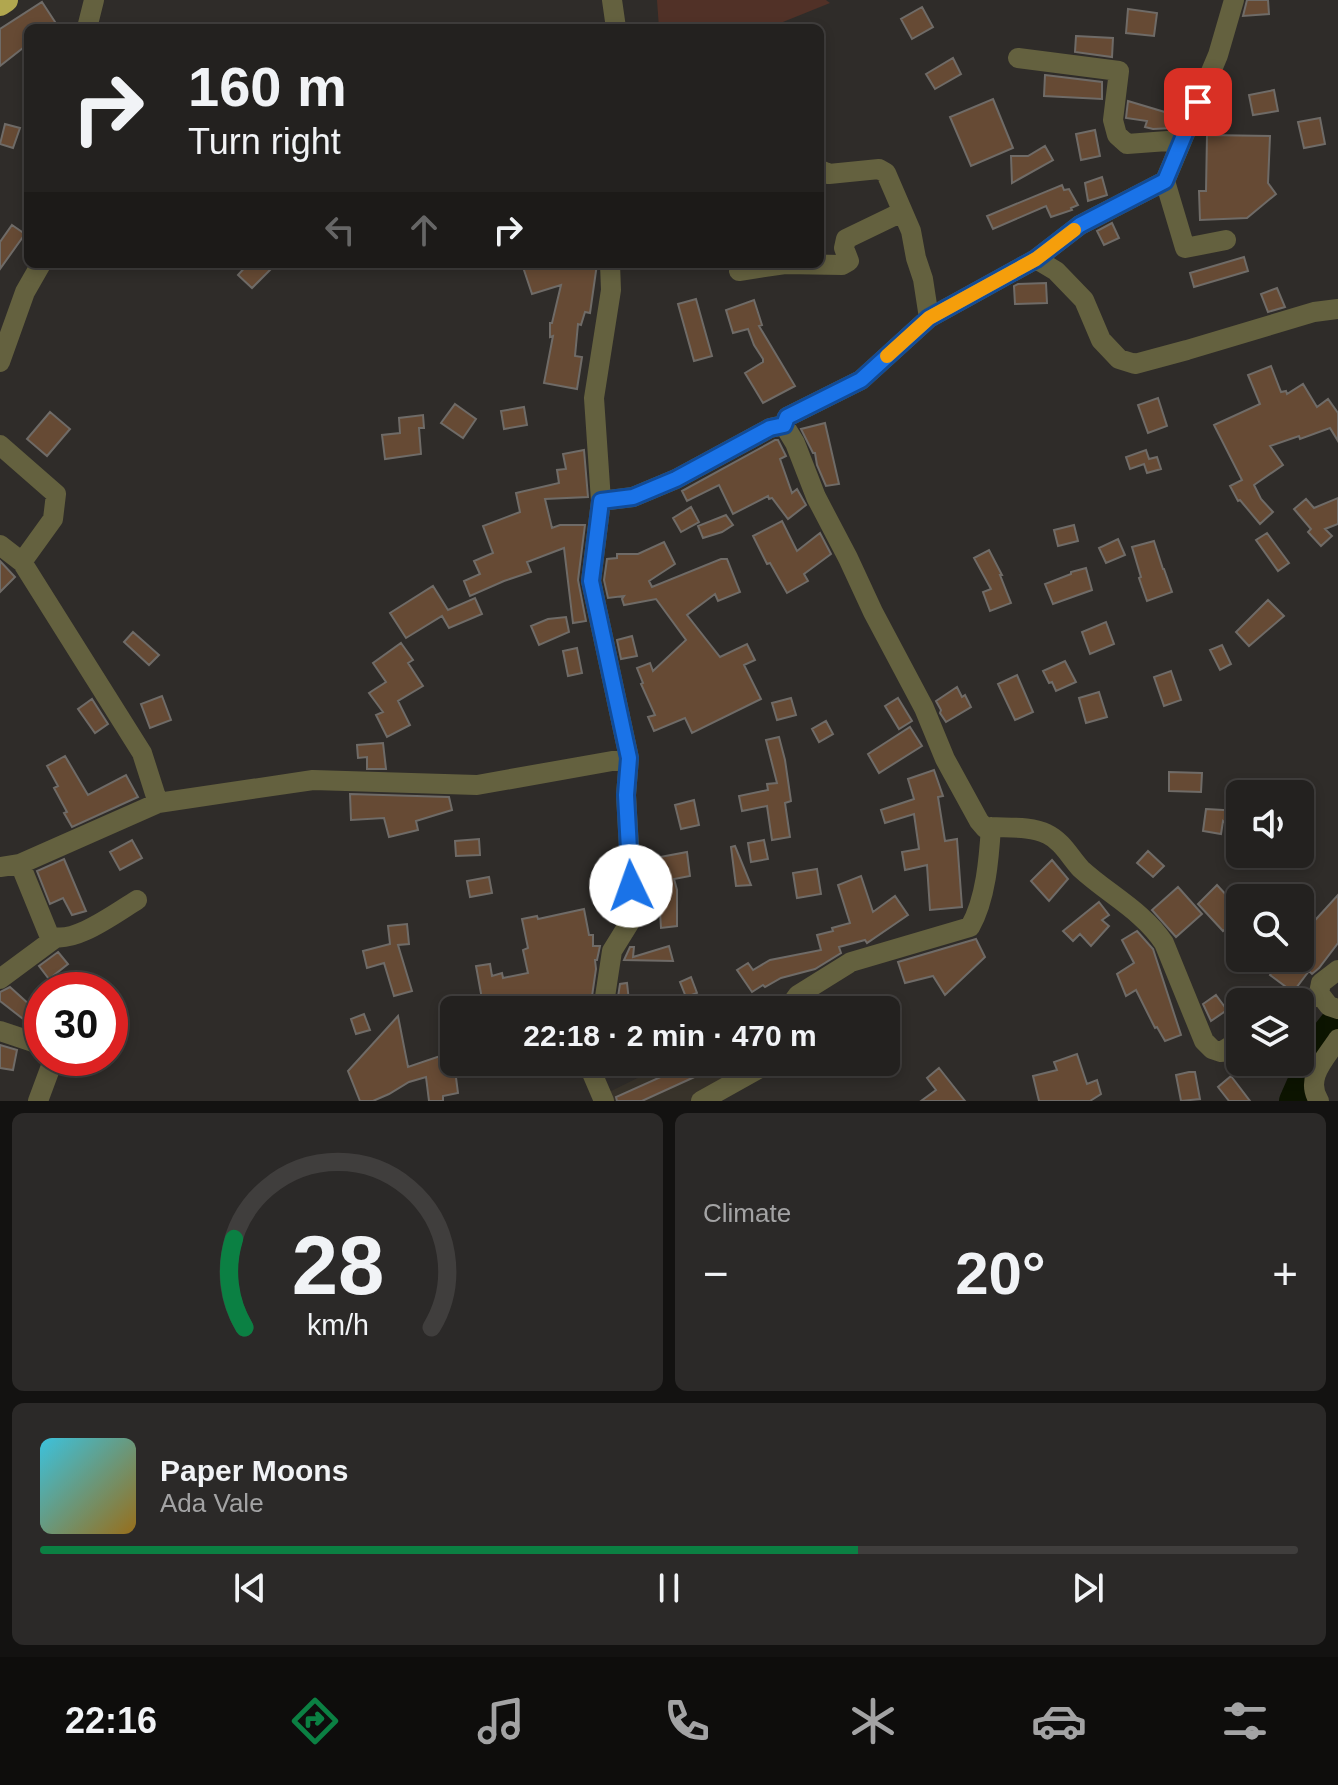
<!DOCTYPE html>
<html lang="en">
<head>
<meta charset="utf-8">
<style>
	body { margin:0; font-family:Arial,sans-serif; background:#2b2928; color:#f1f3f6; height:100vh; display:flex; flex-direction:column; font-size:30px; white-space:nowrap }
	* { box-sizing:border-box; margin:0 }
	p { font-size:26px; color:#a3a3a4 }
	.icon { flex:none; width:44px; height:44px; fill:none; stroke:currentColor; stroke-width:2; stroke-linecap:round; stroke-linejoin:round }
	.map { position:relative; height:1101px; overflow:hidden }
	.drawer { display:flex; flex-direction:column; gap:12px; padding:12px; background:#131211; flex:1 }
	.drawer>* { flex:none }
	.banner { position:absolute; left:24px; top:24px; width:800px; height:244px; border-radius:12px; box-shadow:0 4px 12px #0003,0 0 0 2px #403e3d; background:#23211f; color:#f1f3f6; overflow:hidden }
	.tools { position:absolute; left:1226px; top:780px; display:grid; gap:16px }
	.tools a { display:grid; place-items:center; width:88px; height:88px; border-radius:12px; background:#23211f; box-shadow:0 4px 12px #0003,0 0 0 2px #403e3d; font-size:40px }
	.speed { position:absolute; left:24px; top:972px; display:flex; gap:16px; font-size:40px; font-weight:700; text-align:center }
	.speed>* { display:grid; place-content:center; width:104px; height:104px; border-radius:50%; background:#23211f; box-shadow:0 4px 12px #0003,0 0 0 2px #403e3d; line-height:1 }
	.speed .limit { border:12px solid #d22; background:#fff; color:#111 }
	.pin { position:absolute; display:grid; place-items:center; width:68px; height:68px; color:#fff; margin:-34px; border-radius:16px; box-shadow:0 4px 12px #0006 }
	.me { position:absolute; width:88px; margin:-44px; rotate:357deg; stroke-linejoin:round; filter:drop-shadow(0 0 6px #0008) }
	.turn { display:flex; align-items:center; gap:28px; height:168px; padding:0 32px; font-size:36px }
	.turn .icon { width:104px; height:104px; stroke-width:2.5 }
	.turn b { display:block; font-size:56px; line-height:68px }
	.lanes { display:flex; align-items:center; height:76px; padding:0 32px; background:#0003; justify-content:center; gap:40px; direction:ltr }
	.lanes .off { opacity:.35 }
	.big { font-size:60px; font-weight:800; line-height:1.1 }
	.drawer .widget { flex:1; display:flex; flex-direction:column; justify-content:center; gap:12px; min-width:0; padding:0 28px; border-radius:12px; background:#2b2928 }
	.drawer .dial { align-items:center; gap:0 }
	.dial svg { height:208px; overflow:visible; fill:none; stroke:#403e3d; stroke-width:7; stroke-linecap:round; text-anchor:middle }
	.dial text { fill:#f1f3f6; stroke:none }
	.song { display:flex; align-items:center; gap:24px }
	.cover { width:96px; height:96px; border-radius:12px; background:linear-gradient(135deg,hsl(190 70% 55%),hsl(40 70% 35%)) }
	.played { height:8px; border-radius:4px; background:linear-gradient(90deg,#0b8043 65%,#403e3d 65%) }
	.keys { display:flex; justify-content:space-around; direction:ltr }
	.heat { display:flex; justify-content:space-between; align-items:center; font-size:44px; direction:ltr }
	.drawer .tiles { flex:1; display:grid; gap:12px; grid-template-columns:1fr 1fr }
	.widget:last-child { grid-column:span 2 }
	.trip { position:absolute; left:440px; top:996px; width:460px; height:80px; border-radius:12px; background:#23211f; box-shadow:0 4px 12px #0003,0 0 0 2px #403e3d; font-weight:800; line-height:80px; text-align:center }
	.dock { display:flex; height:128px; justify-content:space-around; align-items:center; background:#0e0d0c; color:#a3a3a4 }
	.dock .icon { width:56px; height:56px }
	.dock .on { color:#0b8043 }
	.dock b { font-size:36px; color:#f1f3f6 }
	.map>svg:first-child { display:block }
	.built { fill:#38332a }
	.green { fill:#513127 }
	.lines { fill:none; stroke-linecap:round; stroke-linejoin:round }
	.river { stroke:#0c1400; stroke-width:30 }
	.building { fill:#664a34; stroke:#6f6b67; stroke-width:2 }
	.minor { stroke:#64613f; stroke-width:20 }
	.highway { stroke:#b1a74f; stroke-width:24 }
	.route-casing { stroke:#114b97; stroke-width:20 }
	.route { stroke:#1a73e8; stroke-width:14 }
	.slow { stroke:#f59e0b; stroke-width:14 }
</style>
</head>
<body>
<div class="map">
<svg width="1338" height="1101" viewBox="0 0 1338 1101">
	<rect width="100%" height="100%" fill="#2f2c29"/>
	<path class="built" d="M670 1062H764L694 1101H610L607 1093Z"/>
	<path class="green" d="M657 0H826L830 3 768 28H659Z"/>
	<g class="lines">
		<path class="river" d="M1294 1101 1320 1042 1338 1019"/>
	</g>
	<path class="building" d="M1247 0H1268L1269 14 1243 16Z
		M42 2 59 28H28V44L0 66V29Z
		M922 7 933 27 912 39 901 19Z
		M1128 9 1157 13 1154 36 1126 33Z
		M1076 36 1113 38 1112 57 1075 52Z
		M953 58 961 74 935 89 926 74Z
		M1045 75 1102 82V99L1044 96Z
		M1219 86 1230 87 1229 102H1213Z
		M1274 90 1278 111 1253 115 1249 95Z
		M993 99 1013 148 971 166 950 117Z
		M1128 101 1178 116 1173 128 1153 129 1145 127 1147 121 1126 118Z
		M1320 118 1325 144 1304 148 1298 122Z
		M5 124 20 128 13 148 0 144Z
		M1095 130 1100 156 1081 160 1076 134Z
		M1207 135 1270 136 1268 183 1276 194 1247 218 1200 220 1199 191H1206Z
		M1045 146 1053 160 1012 183 1011 156H1028Z
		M1102 177 1107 195 1088 201 1085 183Z
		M1062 185 1064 190 1069 189 1078 205 1071 208 1072 210 1051 217 1046 206 993 229 987 216Z
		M1112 223 1119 238 1104 245 1097 231Z
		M12 225 25 234 0 269V242Z
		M1244 257 1248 271 1194 287 1190 273Z
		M248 264H276L252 288 238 275Z
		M522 264H597L590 313 585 312 581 325 578 324 575 356 582 357 577 389 544 383 553 336 550 337V323H552L561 285 532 294Z
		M1046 283 1047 303 1015 304 1014 286 1018 284Z
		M1277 288 1285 307 1268 312 1261 294Z
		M696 299 712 356 694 361 678 304Z
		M754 300 762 325 759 326 795 386 763 403 745 373 763 362V359L754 345 748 329 733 333 726 310Z
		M1271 366 1281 392 1286 391 1287 394 1303 384 1317 407 1328 399 1338 413V441L1330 428 1300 439 1299 436 1270 446 1283 465 1254 485 1261 499 1273 512 1260 524 1240 500 1238 501 1230 486 1242 480 1214 425 1260 404 1248 375Z
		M1158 398 1167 426 1148 433 1138 405Z
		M455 404 476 419 463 438 441 423Z
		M524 407 527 425 504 429 501 411Z
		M50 412 70 429 47 456 27 439Z
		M423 415 424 428H419L421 454 385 459 382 435 400 433 399 418Z
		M825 423 839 484 826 486 817 465 815 453H813L801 429Z
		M775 440H778L786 456 780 459 792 493 797 489 806 505 788 519 772 498 769 499 768 496 733 514 719 485 687 501 682 491Z
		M584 450 588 497 545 499 552 528 560 525H585L578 580 586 621 573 623 564 548 527 562 531 572 504 581 470 596 464 581 480 574 474 561 493 553 483 526 520 512 516 493 559 483 557 470 566 469 563 454Z
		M1146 450 1149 459 1157 457 1161 469 1147 473 1144 464 1130 469 1126 457Z
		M1338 498V524L1325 529 1332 536 1321 546 1308 532 1311 529 1294 509 1306 499 1314 508Z
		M691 507 699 522 681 532 673 518Z
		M726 515 733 525 722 532 703 538 698 526Z
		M782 521 797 551 820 533 831 554 804 574 808 581 787 593 770 563 767 564 753 536Z
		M1074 525 1078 541 1058 546 1054 530Z
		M1267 533 1289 563 1278 571 1256 540Z
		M1118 539 1125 555 1106 563 1099 548Z
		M1154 541 1163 569H1164L1172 592 1147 601 1139 578 1141 577 1132 547Z
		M664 542 675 564 649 581 652 587 721 559H727L740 592 718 601 715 594 687 615 720 657 747 644 755 660 744 665 761 699 692 733 685 718 654 731 648 717 655 715 641 684 643 683 637 668 650 663 653 671 686 640 656 599 624 605 622 599 624 596 608 598 604 580 607 559 617 558V554H638Z
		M989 550 1002 575H1000L1011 603 990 611 983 592 991 589 974 558Z
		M0 561 15 577 0 592Z
		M1086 568 1092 590 1053 604 1045 584 1071 574V572Z
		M433 586 448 610 475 598 482 614 449 628 442 616 406 638 390 613Z
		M1268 600 1284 616 1249 646 1236 632Z
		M566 617 569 632 539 645 531 626 548 619Z
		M1106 622 1114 644 1090 654 1082 632Z
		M133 632 159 655 149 665 124 642Z
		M632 636 637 656 621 659 617 640Z
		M401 643 413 660 408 663 423 686 398 701 410 725 387 737 376 715 383 712 369 693 386 682 373 663Z
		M1222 645 1231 664 1220 670 1210 650Z
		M577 648 582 673 568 676 563 651Z
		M1065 661 1076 682 1056 691 1052 682 1049 683 1043 671Z
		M1171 671 1181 700 1164 706 1154 677Z
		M1017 675 1033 712 1015 720 998 684Z
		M957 687 962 697 965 695 971 707 946 722 940 713 941 710 936 701Z
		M1099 692 1107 717 1086 723 1079 698Z
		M162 696 171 720 150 728 141 704Z
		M791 698 796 715 777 720 772 703Z
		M898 698 912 721 899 729 885 706Z
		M92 699 108 724 95 733 78 709Z
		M826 721 833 734 819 742 812 729Z
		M910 727 922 746 879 773 868 754Z
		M779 737 785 760 791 801 785 803 790 837 772 840 767 806 742 811 739 796 768 790 767 784 777 783 766 740Z
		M383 743 386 769H367V757L358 758 357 745Z
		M65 756 88 795 126 775 138 797 72 827 64 813 67 812 54 788 58 786 47 766Z
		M934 770 943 796 938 797 945 841 957 839 962 907 930 910 927 865 905 870 902 852 919 849 914 814 885 823 881 810 914 799 908 779Z
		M1169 772 1202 773 1201 792 1169 791Z
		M350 794 449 797 452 810 416 821 418 830 389 837 384 818 351 820Z
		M694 800 699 825 681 829 675 805Z
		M1206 809 1240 811V836L1223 821 1221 834 1203 831Z
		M479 839 480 855 456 856 455 841Z
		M132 840 142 858 120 870 110 852Z
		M764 840 768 859 751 862 748 843Z
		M735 846 751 885 736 886 731 847Z
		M1148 851 1164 866 1153 877 1137 863Z
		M687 852 690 876 674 879 677 890V926L661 928 659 895 651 897 644 860Z
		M64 859 86 911 72 915 63 898 50 904 37 871Z
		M1052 860 1068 879 1049 901 1031 881Z
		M817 869 821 894 797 898 793 873Z
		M861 876 873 912 895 896 908 915 867 943 865 940 839 947 841 953 815 969 781 978 765 987 763 985 752 992 737 970 748 963 753 970 770 960 821 950 817 935 833 931 832 928 850 923 838 885Z
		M489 877 492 893 470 897 467 881Z
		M616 877 618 893 597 897 594 881Z
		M1217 885 1230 899 1226 902 1240 917V936L1229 926 1223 931 1198 904Z
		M1178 887 1202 914 1176 937 1152 910Z
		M1338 895V943L1319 968 1312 974 1309 971 1293 992 1270 975 1277 965 1270 958H1300V922L1307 929Z
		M1099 902 1109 915 1102 920 1109 926 1091 946 1080 934 1073 941 1063 931Z
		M584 909 589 935H593V946H600L597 960H595L596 969 590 1010H575L574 1002 556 1006 555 1003 530 1010H484L476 966 490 964 492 976 502 973 503 978 528 973 523 950 528 948 522 919 537 916 538 919Z
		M407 924 409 944 398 945 412 991 394 996 384 963 367 968 363 951 390 944 388 926Z
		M1137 931 1153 949 1181 1035 1165 1041 1157 1027 1155 1028 1136 990 1126 996 1117 974 1134 963 1122 940Z
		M976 939 985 957 945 995 933 976 905 983 898 962Z
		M669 946 673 961 624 960 630 947H634L633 957Z
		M58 952 68 964 49 979 39 966Z
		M691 977 697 993 686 997 680 982Z
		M627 983 630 1010H616L620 984Z
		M10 987 42 1016V1031L36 1029 0 1001V992Z
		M1216 995 1227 1010 1211 1021 1203 1004Z
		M364 1014 370 1030 356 1034 351 1019Z
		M398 1016 408 1067 446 1054 448 1062H454L458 1093 443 1096V1101H429L426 1077 409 1082 389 1094 373 1101H360L348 1071Z
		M0 1045 17 1050 13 1070 0 1068Z
		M1077 1054 1087 1084 1097 1080 1101 1094 1090 1101H1039L1033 1076 1057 1070 1054 1062Z
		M694 1062H719L701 1074 642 1101H617L616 1097Z
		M939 1068 965 1101H921L936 1090 927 1078Z
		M1189 1072H1195L1200 1099 1181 1101 1176 1075Z
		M1231 1076 1250 1101H1229L1218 1087Z"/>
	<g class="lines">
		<path class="minor" d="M612 0 616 28
			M87 28 94 0
			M1018 58 1119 71 1113 120 1117 135 1127 144 1181 140
			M820 170 829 174 879 169 886 173 911 231 916 258 923 279 929 318
			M1165 181 1185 248 1226 240
			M1036 259 1056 271 1084 300 1101 340 1119 359 1135 364 1187 350 1314 312 1338 309
			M739 271 785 264 842 265 849 261 844 248 846 239 902 212
			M0 362 25 292 41 264
			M784 425 787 417 861 380 929 318 1036 259 1080 225 1165 181 1218 55 1234 0
			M0 445 56 494 53 519 22 562
			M601 501 633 497 676 479 770 428 784 425 795 443 816 497 848 558 873 612 924 708 945 759 979 821 985 828 991 827C1008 828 1031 826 1047 834 1062 841 1070 857 1081 869 1108 894 1143 911 1164 943L1204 1041 1212 1049 1221 1052 1240 1040
			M0 545 22 562 142 753 158 803
			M20 864 49 935C71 947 117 912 137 900
			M0 867 20 864 158 803 313 780 477 785 629 758
			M0 979 54 939
			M1319 993 1321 983 1338 970
			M1300 1006 1319 993 1329 1006 1338 1009
			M603 1010 612 951 633 917 626 795 629 758 591 581 601 501 594 398 611 290 610 264
			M787 1010 798 995 851 962 970 927C986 899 989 858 991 827
			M0 1031 42 1045
			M591 1062 589 1066 604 1101
			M38 1101 54 1058
			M701 1101 771 1062
			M1319 1101C1304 1078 1326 1058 1338 1039"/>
		<path class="highway" d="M0 4 6 0"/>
	</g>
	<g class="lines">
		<defs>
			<path id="route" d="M631 886 626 795 629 758 591 581 601 501 633 497 676 479 770 428 784 425 787 417 861 380 929 318 1036 259 1080 225 1165 181 1198 102"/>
		</defs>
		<use href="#route" class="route-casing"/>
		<use href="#route" class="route"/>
		<path class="slow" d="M887 356 929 318 1036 259 1074 230"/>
	</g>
</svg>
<div class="tools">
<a><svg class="icon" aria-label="sound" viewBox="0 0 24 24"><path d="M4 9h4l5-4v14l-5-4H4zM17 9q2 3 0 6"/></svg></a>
<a><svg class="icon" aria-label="search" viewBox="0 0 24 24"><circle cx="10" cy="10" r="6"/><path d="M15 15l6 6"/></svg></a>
<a><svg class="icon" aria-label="layers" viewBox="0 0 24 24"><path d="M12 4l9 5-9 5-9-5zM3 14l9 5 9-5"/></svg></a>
</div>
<div class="speed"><div class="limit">30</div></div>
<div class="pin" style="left:1198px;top:102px;background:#d93025"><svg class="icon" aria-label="arrive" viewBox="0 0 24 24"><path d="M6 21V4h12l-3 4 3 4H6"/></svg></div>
<svg class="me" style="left:631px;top:886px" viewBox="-20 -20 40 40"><circle r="19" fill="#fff"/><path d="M0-13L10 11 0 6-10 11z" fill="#1a73e8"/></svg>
<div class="trip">22:18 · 2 min · 470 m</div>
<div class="banner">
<div class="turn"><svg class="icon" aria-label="right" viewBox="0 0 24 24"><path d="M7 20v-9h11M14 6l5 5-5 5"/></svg><div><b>160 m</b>Turn right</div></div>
<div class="lanes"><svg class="icon off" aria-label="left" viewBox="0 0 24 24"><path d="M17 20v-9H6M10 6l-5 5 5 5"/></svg><svg class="icon off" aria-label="ahead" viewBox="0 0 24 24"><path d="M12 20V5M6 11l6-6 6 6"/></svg><svg class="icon" aria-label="right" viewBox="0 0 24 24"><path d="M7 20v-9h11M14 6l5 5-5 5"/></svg></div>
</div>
</div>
<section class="drawer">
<div class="tiles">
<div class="widget dial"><svg viewBox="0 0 100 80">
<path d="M14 69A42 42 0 1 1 86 69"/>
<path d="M14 69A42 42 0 0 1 10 35" stroke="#0b8043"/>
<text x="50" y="56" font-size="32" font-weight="700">28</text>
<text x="50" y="72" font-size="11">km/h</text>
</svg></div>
<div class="widget"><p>Climate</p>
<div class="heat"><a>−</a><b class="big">20°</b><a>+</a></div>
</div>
<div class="widget">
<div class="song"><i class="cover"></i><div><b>Paper Moons</b><p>Ada Vale</p></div></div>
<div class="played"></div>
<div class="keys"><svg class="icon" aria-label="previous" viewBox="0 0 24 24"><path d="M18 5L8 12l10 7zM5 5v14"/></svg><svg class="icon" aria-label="pause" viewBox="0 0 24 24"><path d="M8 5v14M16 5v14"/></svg><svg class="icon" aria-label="next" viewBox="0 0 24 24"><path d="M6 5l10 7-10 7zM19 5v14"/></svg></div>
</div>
</div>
</section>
<nav class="dock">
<b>22:16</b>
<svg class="icon on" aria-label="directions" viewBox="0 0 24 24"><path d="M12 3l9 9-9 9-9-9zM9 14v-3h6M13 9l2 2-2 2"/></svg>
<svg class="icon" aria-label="music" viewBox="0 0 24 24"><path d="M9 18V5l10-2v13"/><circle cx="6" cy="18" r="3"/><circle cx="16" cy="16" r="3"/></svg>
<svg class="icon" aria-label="phone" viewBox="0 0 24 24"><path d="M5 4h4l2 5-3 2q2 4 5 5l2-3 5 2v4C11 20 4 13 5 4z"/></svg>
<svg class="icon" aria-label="climate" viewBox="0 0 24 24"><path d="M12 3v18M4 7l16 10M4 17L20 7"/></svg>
<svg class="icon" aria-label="car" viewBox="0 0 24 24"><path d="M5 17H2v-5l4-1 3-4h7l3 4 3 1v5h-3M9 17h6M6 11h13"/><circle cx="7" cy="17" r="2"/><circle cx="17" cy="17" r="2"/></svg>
<svg class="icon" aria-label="filters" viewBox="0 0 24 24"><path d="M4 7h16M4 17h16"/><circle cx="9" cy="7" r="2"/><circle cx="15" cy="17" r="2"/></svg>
</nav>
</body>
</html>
